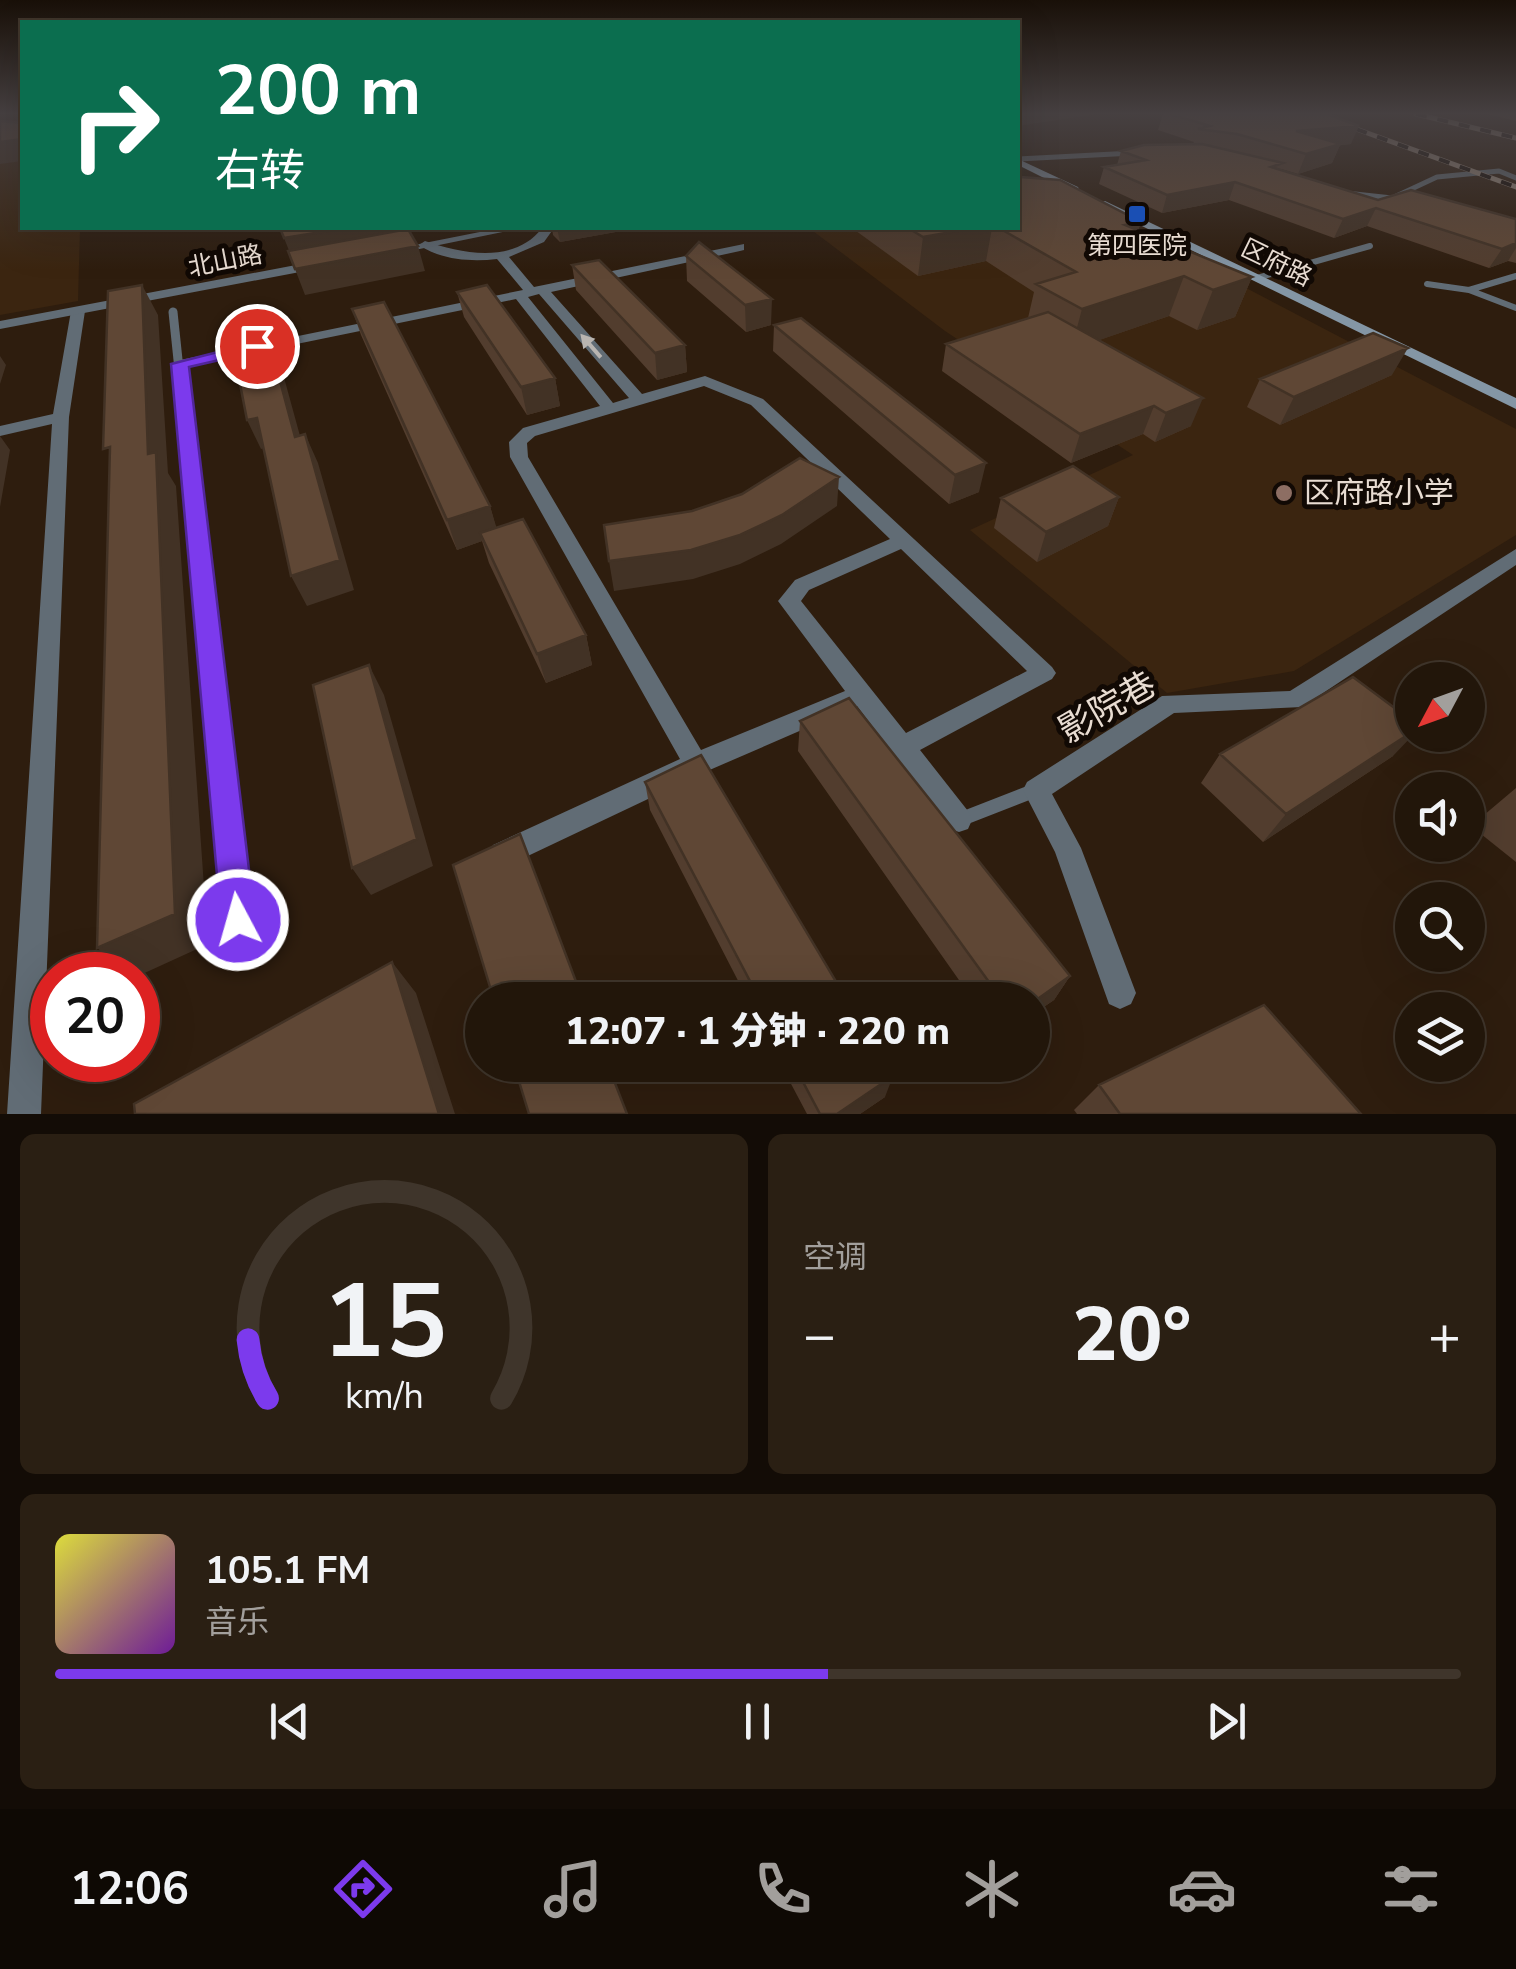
<!DOCTYPE html>
<html lang="zh">
<head>
<meta charset="utf-8">
<style>
	body { margin:0; font-family:"Nunito Sans","Noto Sans SC",sans-serif; background:#2a1f13; color:#f1f3f6; height:100vh; display:flex; flex-direction:column; font-size:38px; white-space:nowrap }
	* { box-sizing:border-box; margin:0 }
	p { font-size:32px; color:#a29f9c }
	.icon { flex:none; width:55px; height:55px; fill:none; stroke:currentColor; stroke-width:2; stroke-linecap:round; stroke-linejoin:round }
	.map { position:relative; height:1114px; overflow:hidden }
	.side { display:flex; flex-direction:column; gap:20px; padding:20px; background:#130c06; flex:1 }
	.side>* { flex:none }
	.top-card { position:absolute; left:20px; top:20px; width:1000px; height:210px; border-radius:0px; box-shadow:0 10px 40px #0002,0 0 0 2px #3f352b; background:#0b6e4f; color:#fff; overflow:hidden }
	.needle { width:65px; rotate:229deg }
	.buttons { position:absolute; left:1395px; top:662px; display:grid; gap:20px }
	.buttons a { display:grid; place-items:center; width:90px; height:90px; border-radius:50%; background:#22160a; box-shadow:0 10px 40px #0002,0 0 0 2px #3f352b; font-size:50px }
	.speed { position:absolute; left:30px; top:952px; display:flex; gap:20px; font-size:50px; font-weight:700; text-align:center }
	.speed>* { display:grid; place-content:center; width:130px; height:130px; border-radius:50%; background:#22160a; box-shadow:0 10px 40px #0002,0 0 0 2px #3f352b; line-height:1 }
	.speed .limit { border:15px solid #d22; background:#fff; color:#111 }
	.pin { position:absolute; display:grid; place-items:center; width:85px; height:85px; color:#fff; margin:-42px; border:5px solid #fff; border-radius:50%; box-shadow:0 2px 10px #0007 }
	.me { position:absolute; width:110px; margin:-55px; rotate:354deg; stroke-linejoin:round; filter:drop-shadow(0 0 8px #0008) }
	.turn { display:flex; align-items:center; gap:35px; height:210px; padding:0 30px; font-size:45px }
	.turn .icon { width:130px; height:130px; stroke-width:2.5 }
	.turn b { display:block; font-size:70px; line-height:85px }
	.big { font-size:75px; font-weight:800; line-height:1.1 }
	.side .widget { flex:1; display:flex; flex-direction:column; justify-content:center; gap:15px; min-width:0; padding:0 35px; border-radius:15px; background:#2a1f13 }
	.side .dial { align-items:center; gap:0 }
	.dial svg { height:260px; overflow:visible; fill:none; stroke:#3f352b; stroke-width:7; stroke-linecap:round; text-anchor:middle }
	.dial text { fill:#f1f3f6; stroke:none }
	.song { display:flex; align-items:center; gap:30px }
	.cover { width:120px; height:120px; border-radius:15px; background:linear-gradient(135deg,hsl(60 70% 55%),hsl(280 70% 35%)) }
	.played { height:10px; border-radius:5px; background:linear-gradient(90deg,#7c3aed 55%,#3f352b 55%) }
	.keys { display:flex; justify-content:space-around; direction:ltr }
	.heat { display:flex; justify-content:space-between; align-items:center; font-size:55px; direction:ltr }
	.side .tiles { flex:1; display:grid; gap:20px; grid-template-columns:1fr 1fr }
	.widget:last-child { grid-column:span 2 }
	.trip { position:absolute; left:465px; top:982px; width:585px; height:100px; border-radius:50px; background:#22160a; box-shadow:0 10px 40px #0002,0 0 0 2px #3f352b; font-weight:800; line-height:100px; text-align:center }
	.menu { display:flex; height:160px; justify-content:space-around; align-items:center; background:#0e0904; color:#a29f9c }
	.menu .icon { width:70px; height:70px }
	.menu .current { color:#7c3aed }
	.menu b { font-size:45px; color:#f1f3f6 }
	.map>svg:first-child { display:block }
	.built { fill:#3b2510 }
	.lines { fill:none; stroke-linecap:round; stroke-linejoin:round }
	.service-far5 { stroke:#616c75; stroke-width:5 }
	.service-far4 { stroke:#616c75; stroke-width:6 }
	.service-far3 { stroke:#616c75; stroke-width:9 }
	.service-far2 { stroke:#616c75; stroke-width:11 }
	.service-far1 { stroke:#616c75; stroke-width:14 }
	.service { stroke:#616c75; stroke-width:18 }
	.minor { fill:#616c75; fill-rule:evenodd }
	.tertiary { fill:#616c75; fill-rule:evenodd }
	.secondary { fill:#8496a5; fill-rule:evenodd }
	.rail-casing { stroke:#998b7f; stroke-width:5 }
	.rail { stroke:#110904; stroke-width:4; stroke-dasharray:11; stroke-linecap:butt }
	.wall { fill:#523d2e }
	.shaded-wall { fill:#423225 }
	.building { fill:#5f4735; stroke:#423225; stroke-width:2.5 }
	.oneway { fill:#b9b5b1 }
	.route { fill:#7c3aed; stroke:#51269a; stroke-width:2.5 }
	.transit-dot { fill:#1a4fb4; stroke:#110904; stroke-width:4 }
	.education-dot { fill:#8d6e63; stroke:#110904; stroke-width:4 }
	.labels { text-anchor:middle; stroke-width:10; stroke-linejoin:round; paint-order:stroke }
	.far-poi-label { font-size:25px; fill:#e8dcd2; stroke:#110904 }
	.far-street-label { font-size:25px; fill:#e8dcd2; stroke:#110904 }
	.poi-label { font-size:30px; fill:#e8dcd2; stroke:#110904; text-anchor:start }
	.near-street-label { font-size:35px; fill:#e8dcd2; stroke:#110904 }
</style>
</head>
<body>
<div class="map">
<svg width="1516" height="1114" viewBox="0 0 1516 1114">
	<rect width="100%" height="100%" fill="#2e1d0e"/>
	<path class="built" d="M22 130V228H80L78 301 0 315V132Z
		M1018 174 1185 256 1516 429V535L1294 671 1167 693 970 530 1133 455 945 331 809 228H1018Z"/>
	<g class="lines">
		<path class="service-far5" d="M1018 159 1133 153
			M1346 193 1392 198 1437 177 1499 171 1516 178"/>
		<path class="service-far4" d="M1257 278 1370 246
			M1427 284 1469 290 1516 308
			M1469 290 1516 276"/>
		<path class="service-far3" d="M173 312 187 446"/>
		<path class="service-far2" d="M187 444 206 620"/>
		<path class="service-far1" d="M206 617 229 838
			M959 820 1036 790"/>
		<path class="service" d="M229 836 238 921"/>
		<path class="minor" d="M542 228H554L544 242 509 257 534 287 744 244V250L740 251 551 292 642 394 705 376 763 399 1052 667 1056 673 1052 679 920 750 968 811 972 820 968 829 959 832 950 829 857 706 705 772 513 863 503 867 493 863 489 854 493 845 680 759 510 457 509 442 523 428 600 406 516 299 180 368 173 364 175 361 523 290 497 259C471 262 441 260 419 245L425 241C462 254 515 264 542 228ZM539 294 629 398 613 403 528 297ZM704 386 751 405 890 539 795 580 778 601 845 691 701 750 528 457 527 443 535 436ZM901 549 1027 671 906 733 801 601 809 590Z
			M78 307 85 311 69 417 41 1114H7L52 424 0 436V426L53 414 71 311Z
			M1516 549V565L1302 707 1174 713 1052 794 1081 848 1136 993 1131 1004 1120 1009 1109 1004 1055 852 1023 790 1027 782 1162 696 1290 691Z"/>
		<path class="tertiary" d="M500 228H522L395 254 389 250Z
			M317 261 323 265 321 268 0 329V321Z"/>
		<path class="secondary" d="M1018 159 1078 187 1079 189 1070 191 1018 165Z
			M1105 201 1516 398V409L1101 206V202Z"/>
		<defs>
			<path id="rail" d="M1315 114 1516 187
				M1416 114 1516 138"/>
		</defs>
		<use href="#rail" class="rail-casing"/>
		<use href="#rail" class="rail"/>
	</g>
	<path class="wall" d="M1163 114H1327L1351 144 1340 145 1332 163 1298 174 1281 169V170L1378 200 1516 219V263L1508 261 1489 268 1367 226 1334 238 1229 200 1162 213 1099 184 1104 167 1117 165 1121 151 1193 144 1194 142 1158 130Z
		M1487 114H1516V121Z
		M1141 222 1138 230 1252 277 1235 317 1197 330 1169 316 1099 340 1191 426 1155 442 1143 434 1071 463 942 371 946 344 1028 318 1034 292 986 261 918 276 852 228H1018Z
		M552 228H638L560 242 553 235Z
		M686 256 771 325 746 332 687 281Z
		M572 265 685 345 687 372 657 380 576 290Z
		M457 292 555 378 560 406 527 415 464 317Z
		M352 309 490 506 496 528 586 635 592 665 546 683 489 563 482 541 457 550 361 335Z
		M774 325 979 492 949 504 773 351Z
		M1392 375 1280 425 1247 407 1260 379Z
		M1119 497 1108 526 1037 562 994 528 1001 498Z
		M800 721 1070 976 1054 1000 1032 1015V1000H973L798 751Z
		M1220 754 1393 756 1263 842 1201 783Z
		M645 782 847 1000H748L650 810Z
		M1516 788V862L1471 826Z
		M781 1065H886L885 1097 860 1114H807Z
		M1099 1085 1361 1114H1077L1074 1110Z"/>
	<path class="shaded-wall" d="M1018 114H1097L1018 126Z
		M1359 126 1351 144 1340 145 1332 163 1298 174 1306 154 1296 131Z
		M22 139V161L0 164V142Z
		M1235 182 1229 200 1162 213 1167 195Z
		M1376 208 1367 226 1334 238 1343 219Z
		M1141 222 1129 259 1125 225Z
		M346 228H424L405 231 294 263 284 238Z
		M557 228H638L560 242Z
		M974 228H992L986 261 918 276 923 237Z
		M1516 243V248L1508 261 1489 268 1502 249Z
		M418 246 425 271 305 295 295 269Z
		M1184 276 1169 316 1071 350 1082 309Z
		M1252 277 1235 317 1197 330 1213 290Z
		M142 285 158 315 168 473 176 486 208 944 138 976 132 975 97 948 148 454Z
		M772 299 771 325 746 332 745 305Z
		M265 325 277 352 308 465 295 437Z
		M685 345 687 372 657 380 655 353Z
		M1408 348 1392 375 1280 425 1294 397Z
		M0 356 6 365 0 384Z
		M555 378 560 406 527 415 521 387Z
		M1203 398 1191 426 1155 442 1166 413Z
		M1154 406 1143 434 1071 463 1080 434Z
		M257 418 271 446 261 449 247 420Z
		M305 434 318 463 354 590 307 606 291 576Z
		M0 436 10 450 0 507Z
		M986 463 979 492 949 504 955 475Z
		M839 477 837 506 781 544 740 564 693 579 614 591 609 561Z
		M1119 497 1108 526 1037 562 1046 532Z
		M490 506 499 536 480 533 482 541 457 550 447 520Z
		M586 635 592 665 546 683 537 654Z
		M369 665 384 695 433 866 371 895 352 868Z
		M1412 732 1413 735 1393 756 1263 842 1286 814Z
		M392 962 416 993 455 1114H439Z
		M1070 976 1054 1000 1032 1015V1003Z
		M893 1076 885 1097 860 1114H837Z"/>
	<path class="building" d="M1170 114H1327L1359 126 1296 131 1341 144 1306 154 1237 134 1198 129 1210 126Z
		M0 121 22 123V139L0 142Z
		M1202 144 1283 163 1271 167 1378 200 1411 190 1516 219V243L1502 249 1376 208 1343 219 1235 182 1167 195 1104 167 1146 160 1121 151 1144 145Z
		M1018 175 1021 177 1060 180 1141 222 1125 225 1252 277 1213 290 1184 276 1082 309 1036 284 1076 272 999 228H1018Z
		M280 228H346L284 238Z
		M908 228H974L923 237Z
		M408 229 418 246 295 269 288 251Z
		M699 242 772 299 745 305 686 256Z
		M599 260 685 345 655 353 572 265Z
		M142 285 148 454 156 452 175 914 97 948 110 447 103 449 108 291Z
		M487 285 555 378 521 387 457 292Z
		M384 302 490 506 447 520 352 309Z
		M1048 312 1203 398 1166 413 1154 406 1080 434 946 344Z
		M801 318 986 463 955 475 774 325Z
		M265 325 295 437 305 434 340 560 291 576 257 418 247 420 230 332Z
		M1373 333 1408 348 1294 397 1260 379Z
		M800 458 839 477 782 515 740 535 691 550 609 561 604 525 692 511 742 494Z
		M1073 466 1119 497 1046 532 1001 498Z
		M523 519 586 635 537 654 480 533Z
		M369 665 417 839 352 868 313 685Z
		M1353 677 1412 721V732L1286 814 1220 754Z
		M849 698 1070 976 1032 1003V1000H1002L800 721Z
		M701 755 847 1000H760L645 782Z
		M520 834 583 1000H494L453 865Z
		M392 962 439 1114H135L134 1104Z
		M1264 1005 1361 1114H1120L1099 1085Z
		M514 1065H608L627 1114H529Z
		M794 1065H886L893 1076 837 1114H820Z"/>
	<defs><path id="oneway-solid" d="M-6-.8H1V-3.2L6.5 0L1 3.2V.8H-6Z" transform="scale(2.5)"/></defs>
	<use class="oneway" href="#oneway-solid" transform="translate(591 346) rotate(-131)"/>
	<linearGradient id="sky" x2="0" y2="1"><stop stop-color="#191008"/><stop offset="0.42" stop-color="#464041"/><stop offset="1" stop-color="#464041" stop-opacity="0"/></linearGradient>
	<rect width="1516" height="270" fill="url(#sky)"/>
	<path class="route" d="M257 342 263 343V350L189 367 255 920 250 932 238 937 226 932 221 920 171 364Z"/>
	<rect class="transit-dot" x="1127" y="204" width="20" height="20" rx="5"/>
	<circle class="education-dot" cx="1284" cy="493" r="10"/>
	<g class="labels">
		<g class="far-poi-label">
			<text x="1137" y="254">第四医院</text>
		</g>
		<g class="far-street-label">
			<text transform="translate(225 260) rotate(-11)" y="9">北山路</text>
			<text transform="translate(1277 262) rotate(26)" y="9">区府路</text>
		</g>
		<g class="poi-label">
			<text x="1304" y="503">区府路小学</text>
		</g>
		<g class="near-street-label">
			<text transform="translate(1107 707) rotate(-30)" y="12">影院巷</text>
		</g>
	</g>
</svg>
<div class="buttons">
<a><svg class="needle" viewBox="-14 -14 28 28"><path d="M0-13l5 13h-10z" fill="#e53935"/><path d="M0 13l5-13h-10z" fill="#a29f9c"/></svg></a>
<a><svg class="icon" aria-label="sound" viewBox="0 0 24 24"><path d="M4 9h4l5-4v14l-5-4H4zM17 9q2 3 0 6"/></svg></a>
<a><svg class="icon" aria-label="search" viewBox="0 0 24 24"><circle cx="10" cy="10" r="6"/><path d="M15 15l6 6"/></svg></a>
<a><svg class="icon" aria-label="layers" viewBox="0 0 24 24"><path d="M12 4l9 5-9 5-9-5zM3 14l9 5 9-5"/></svg></a>
</div>
<div class="speed"><div class="limit">20</div></div>
<div class="pin" style="left:257px;top:346px;background:#d93025"><svg class="icon" aria-label="arrive" viewBox="0 0 24 24"><path d="M6 21V4h12l-3 4 3 4H6"/></svg></div>
<svg class="me" style="left:238px;top:920px" viewBox="-20 -20 40 40"><circle r="17" fill="#7c3aed" stroke="#fff" stroke-width="3"/><path d="M0-11L8 9 0 5-8 9z" fill="#fff"/></svg>
<div class="trip">12:07 · 1 分钟 · 220 m</div>
<div class="top-card">
<div class="turn"><svg class="icon" aria-label="right" viewBox="0 0 24 24"><path d="M7 20v-9h11M14 6l5 5-5 5"/></svg><div><b>200 m</b>右转</div></div>
</div>
</div>
<section class="side">
<div class="tiles">
<div class="widget dial"><svg viewBox="0 0 100 80">
<path d="M14 69A42 42 0 1 1 86 69"/>
<path d="M14 69A42 42 0 0 1 8 51" stroke="#7c3aed"/>
<text x="50" y="56" font-size="32" font-weight="700">15</text>
<text x="50" y="72" font-size="11">km/h</text>
</svg></div>
<div class="widget"><p>空调</p>
<div class="heat"><a>−</a><b class="big">20°</b><a>+</a></div>
</div>
<div class="widget">
<div class="song"><i class="cover"></i><div><b>105.1 FM</b><p>音乐</p></div></div>
<div class="played"></div>
<div class="keys"><svg class="icon" aria-label="previous" viewBox="0 0 24 24"><path d="M18 5L8 12l10 7zM5 5v14"/></svg><svg class="icon" aria-label="pause" viewBox="0 0 24 24"><path d="M8 5v14M16 5v14"/></svg><svg class="icon" aria-label="next" viewBox="0 0 24 24"><path d="M6 5l10 7-10 7zM19 5v14"/></svg></div>
</div>
</div>
</section>
<nav class="menu">
<b>12:06</b>
<svg class="icon current" aria-label="directions" viewBox="0 0 24 24"><path d="M12 3l9 9-9 9-9-9zM9 14v-3h6M13 9l2 2-2 2"/></svg>
<svg class="icon" aria-label="music" viewBox="0 0 24 24"><path d="M9 18V5l10-2v13"/><circle cx="6" cy="18" r="3"/><circle cx="16" cy="16" r="3"/></svg>
<svg class="icon" aria-label="phone" viewBox="0 0 24 24"><path d="M5 4h4l2 5-3 2q2 4 5 5l2-3 5 2v4C11 20 4 13 5 4z"/></svg>
<svg class="icon" aria-label="climate" viewBox="0 0 24 24"><path d="M12 3v18M4 7l16 10M4 17L20 7"/></svg>
<svg class="icon" aria-label="car" viewBox="0 0 24 24"><path d="M5 17H2v-5l4-1 3-4h7l3 4 3 1v5h-3M9 17h6M6 11h13"/><circle cx="7" cy="17" r="2"/><circle cx="17" cy="17" r="2"/></svg>
<svg class="icon" aria-label="filters" viewBox="0 0 24 24"><path d="M4 7h16M4 17h16"/><circle cx="9" cy="7" r="2"/><circle cx="15" cy="17" r="2"/></svg>
</nav>
</body>
</html>
